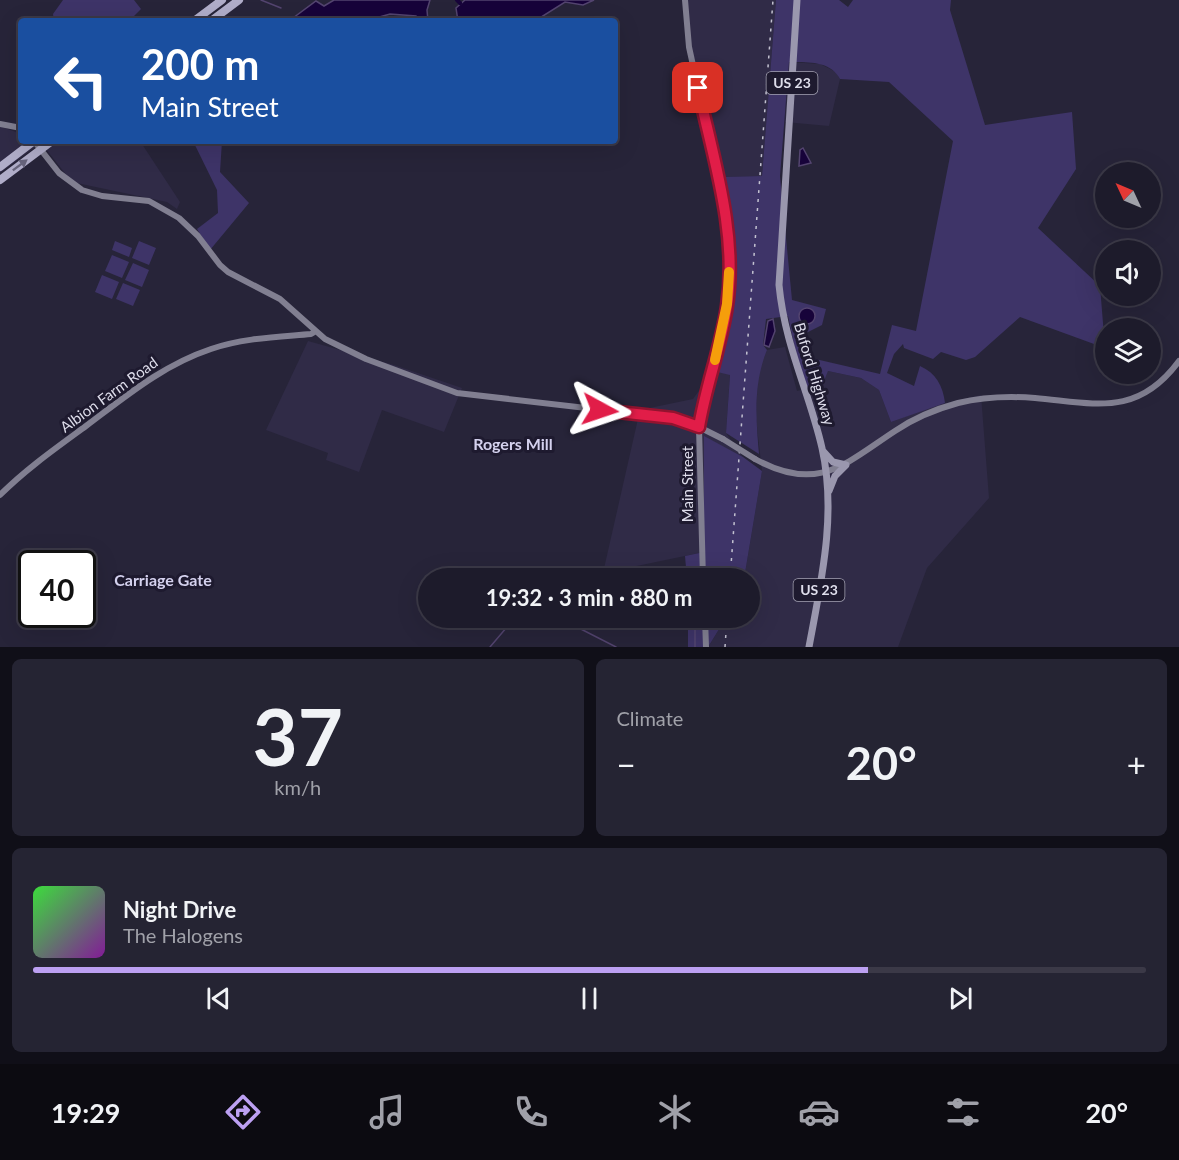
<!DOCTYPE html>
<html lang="en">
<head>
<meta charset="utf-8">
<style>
	body { margin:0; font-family:Lato,sans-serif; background:#252433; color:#f1f3f6; height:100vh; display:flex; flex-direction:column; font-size:22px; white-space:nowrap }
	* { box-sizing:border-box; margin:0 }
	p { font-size:20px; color:#a0a1a9 }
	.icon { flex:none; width:33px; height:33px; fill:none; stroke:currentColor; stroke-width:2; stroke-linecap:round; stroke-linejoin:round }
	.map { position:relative; height:647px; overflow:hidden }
	.panel { display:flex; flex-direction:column; gap:12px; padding:12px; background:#100f18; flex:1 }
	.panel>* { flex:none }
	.hud { position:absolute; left:18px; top:18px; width:600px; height:126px; border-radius:6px; box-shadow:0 6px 24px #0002,0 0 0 2px #3b3947; background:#1a4fa0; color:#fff; overflow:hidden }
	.needle { width:39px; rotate:314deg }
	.buttons { position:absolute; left:1095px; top:162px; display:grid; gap:12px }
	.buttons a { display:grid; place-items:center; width:66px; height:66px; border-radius:50%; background:#1d1b2b; box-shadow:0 6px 24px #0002,0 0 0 2px #3b3947; font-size:30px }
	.speed { position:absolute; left:18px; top:550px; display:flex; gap:12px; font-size:30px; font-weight:700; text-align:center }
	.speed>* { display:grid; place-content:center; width:78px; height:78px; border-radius:50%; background:#1d1b2b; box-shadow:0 6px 24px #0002,0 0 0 2px #3b3947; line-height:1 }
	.speed .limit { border:3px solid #111; border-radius:9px; background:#fff; color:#111 }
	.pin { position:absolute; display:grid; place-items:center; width:51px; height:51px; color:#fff; margin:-26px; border-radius:12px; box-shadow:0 3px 9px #0006 }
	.me { position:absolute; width:66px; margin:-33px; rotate:95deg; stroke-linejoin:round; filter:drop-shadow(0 0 4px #0008) }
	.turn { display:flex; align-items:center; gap:21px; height:126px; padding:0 24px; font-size:27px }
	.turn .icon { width:78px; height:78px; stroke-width:2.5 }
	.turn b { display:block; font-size:42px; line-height:51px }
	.big { font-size:45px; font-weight:700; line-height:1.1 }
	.panel .tile { flex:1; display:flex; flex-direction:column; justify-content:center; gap:9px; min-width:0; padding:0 21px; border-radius:9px; background:#252433 }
	.panel .dial { align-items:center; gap:0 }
	.dial b { font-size:78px; line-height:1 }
	.song { display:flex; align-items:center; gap:18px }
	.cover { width:72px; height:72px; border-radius:9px; background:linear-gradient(135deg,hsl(120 70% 55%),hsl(290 70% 35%)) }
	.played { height:6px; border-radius:3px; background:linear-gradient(90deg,#bca0f2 75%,#3b3947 75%) }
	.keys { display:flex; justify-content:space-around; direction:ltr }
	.heat { display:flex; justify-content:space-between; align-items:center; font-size:33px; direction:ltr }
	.panel .tiles { flex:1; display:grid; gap:12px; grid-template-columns:1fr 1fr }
	.tile:last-child { grid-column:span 2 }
	.trip { position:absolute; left:418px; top:568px; width:342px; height:60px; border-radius:30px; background:#1d1b2b; box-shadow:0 6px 24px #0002,0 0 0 2px #3b3947; font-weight:700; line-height:60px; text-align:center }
	.tabs { display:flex; height:96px; justify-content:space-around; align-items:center; background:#0c0b11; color:#a0a1a9 }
	.tabs .icon { width:42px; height:42px }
	.tabs .active { color:#bca0f2 }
	.tabs b { font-size:27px; color:#f1f3f6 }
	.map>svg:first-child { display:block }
	.built { fill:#302b47 }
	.green { fill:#3e3468; fill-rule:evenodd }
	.water { fill:#17033a; stroke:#53446f; stroke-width:1.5 }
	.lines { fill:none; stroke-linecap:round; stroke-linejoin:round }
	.stream { stroke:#53446f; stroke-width:1.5 }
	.canal { stroke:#17033a; stroke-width:4 }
	.secondary { stroke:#817f91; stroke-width:6 }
	.primary { stroke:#9a97ae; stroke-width:7 }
	.highway { stroke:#b0adc9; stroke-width:8 }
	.rail { stroke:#c3c2d1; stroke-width:1.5; stroke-dasharray:3 6; stroke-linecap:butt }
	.secondary-bridge { stroke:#817f91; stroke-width:6 }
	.oneway { fill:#67647c }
	.route-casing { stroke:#92132f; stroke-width:15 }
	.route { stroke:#e11d48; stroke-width:10 }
	.slow { stroke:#f59e0b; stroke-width:10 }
	.labels { text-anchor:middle; stroke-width:6; stroke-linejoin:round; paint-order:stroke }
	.shield { fill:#1e1a2f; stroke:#a4a2b3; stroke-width:1.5 }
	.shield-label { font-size:14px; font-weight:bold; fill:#deddeb }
	.street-label { font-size:15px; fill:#deddeb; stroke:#1e1a2f }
	.neighbourhood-label { font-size:16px; font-weight:bold; fill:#d4d1ee; stroke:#1e1a2f }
</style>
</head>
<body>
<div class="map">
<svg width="1179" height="647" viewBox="0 0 1179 647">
	<rect width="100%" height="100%" fill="#272439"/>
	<path class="built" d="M687 0H776L762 176 721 177 687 26Z
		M789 62 820 64 836 72 840 79 829 126 785 122Z
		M0 126 21 134V141H140L180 202 177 209 167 202 72 182 41 143 0 173Z
		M308 341 394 365 462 388 444 432 382 410 359 472 326 460 328 453 266 430Z
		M785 347 797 391 806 389 828 371 861 378 879 390 891 422 933 406 981 395 989 498 927 568 898 647H708L726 618H750V579H744L762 471 756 419 758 372 767 350Z
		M713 371 730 374 726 433 743 457 704 437V552L603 573 640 410 693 399Z"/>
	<path class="green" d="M63 0H134L141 9 129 21H54L53 14Z
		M776 0H839L848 7 853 0H951L950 10 985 125 1072 112 1076 169 1038 228 1100 286 1105 348 1020 317 975 357 966 360 941 352 933 359 904 348 903 344 894 354 887 373 914 386 920 366C936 373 943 386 945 403L891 422 879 390 861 378 828 371 819 393 806 389 795 350 788 316 766 319 763 345 767 350C753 384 756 419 759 454L726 433 730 375 713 371 729 297 726 216 721 177 762 176ZM789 62C808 62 831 61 840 79L889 82 953 141 916 331 892 325 880 374 811 358 802 335 822 325 826 309 792 300 780 176Z
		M193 141H222L220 172 249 203 210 250 197 229 218 213 217 190Z
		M115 241 132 248 129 257 112 250Z
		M139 241 156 248 149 265 132 258Z
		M112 255 129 262 122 278 105 271Z
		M133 263 149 270 142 287 125 280Z
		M102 275 119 282 112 299 95 292Z
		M123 283 140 290 133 306 116 299Z
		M704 436 743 457 762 471 744 579H687L685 556 704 552Z
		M688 618H726L708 647H688Z"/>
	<path class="water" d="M334 0H430L427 10 428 21H418L416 16 390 14 365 21H289L316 1 324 6Z
		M465 0H594L583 5 565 2 535 21H458L456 8Z
		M803 148 811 163 799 166 800 150Z
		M799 316a8 8 0 1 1 16 0a8 8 0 1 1-16 0Z
		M773 319 775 331 769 347 764 345 768 321Z"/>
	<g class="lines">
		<path class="stream" d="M261 0 281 8
			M287 20 288 21
			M545 618 571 624 616 647
			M695 618V647
			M490 647 507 627 523 618"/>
		<path class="canal" d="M457 0 460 3"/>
		<path class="secondary" d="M685 0 689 47 725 212 729 260 724 323 704 395 699 427 703 579
			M0 124 21 128
			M34 141 59 173 82 190 102 196 149 201 179 218 198 236 220 265 228 272 280 299 325 339 366 359 457 393 673 418 699 427 723 439
			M755 459C818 494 846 463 895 431 914 418 936 409 958 403 983 397 1009 396 1035 398 1094 403 1137 418 1179 361
			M0 495C26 469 56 448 86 426 126 396 163 365 211 349 243 338 278 337 311 334L316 331
			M705 618 706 647"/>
		<path class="primary" d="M797 0 779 285C785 347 809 391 822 448 837 514 821 582 809 647
			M823 451 833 462 846 465 835 476 829 491"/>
		<path class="highway" d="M194 21 222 0
			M211 21 239 0
			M0 167 34 141
			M0 180 52 141"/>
		<path class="rail" d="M730 579 773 0
			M725 647 727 618"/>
		<path class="secondary-bridge" d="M723 439 755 459"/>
	</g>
	<defs><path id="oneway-solid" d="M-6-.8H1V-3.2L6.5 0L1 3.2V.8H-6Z" transform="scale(1.5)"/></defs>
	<use class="oneway" href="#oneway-solid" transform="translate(20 165) rotate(-37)"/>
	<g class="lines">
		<defs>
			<path id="route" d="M600 410 673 418 699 427C706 385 721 347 727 306 738 233 713 158 698 88"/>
		</defs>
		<use href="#route" class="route-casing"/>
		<use href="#route" class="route"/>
		<path class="slow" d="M715 360 727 304 729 272"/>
	</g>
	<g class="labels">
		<g class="shield">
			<rect x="766.5" y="72" width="51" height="22" rx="4.5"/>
			<rect x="793.5" y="579" width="51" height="22" rx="4.5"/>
		</g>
		<g class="shield-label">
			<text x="792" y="88">US 23</text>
			<text x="819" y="595">US 23</text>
		</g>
		<g class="street-label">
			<text transform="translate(814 374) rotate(73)" y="5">Buford Highway</text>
			<text transform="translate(109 395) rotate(-36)" y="5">Albion Farm Road</text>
			<text transform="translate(688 484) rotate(-90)" y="5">Main Street</text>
		</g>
		<g class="neighbourhood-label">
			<text x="513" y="450">Rogers Mill</text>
			<text x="163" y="586">Carriage Gate</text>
		</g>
	</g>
</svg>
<div class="buttons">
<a><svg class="needle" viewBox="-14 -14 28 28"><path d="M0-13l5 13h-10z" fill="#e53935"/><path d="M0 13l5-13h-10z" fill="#a0a1a9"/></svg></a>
<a><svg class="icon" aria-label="sound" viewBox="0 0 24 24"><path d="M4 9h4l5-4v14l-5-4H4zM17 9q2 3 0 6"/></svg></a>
<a><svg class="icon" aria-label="layers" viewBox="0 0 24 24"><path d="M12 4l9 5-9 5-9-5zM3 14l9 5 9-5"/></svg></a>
</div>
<div class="speed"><div class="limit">40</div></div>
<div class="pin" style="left:698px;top:88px;background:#d93025"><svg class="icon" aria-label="arrive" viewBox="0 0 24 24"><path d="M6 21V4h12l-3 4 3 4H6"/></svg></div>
<svg class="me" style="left:600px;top:410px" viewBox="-20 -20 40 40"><path d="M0-17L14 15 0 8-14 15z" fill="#e11d48" stroke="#fff" stroke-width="4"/></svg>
<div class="trip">19:32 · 3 min · 880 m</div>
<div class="hud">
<div class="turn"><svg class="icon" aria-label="left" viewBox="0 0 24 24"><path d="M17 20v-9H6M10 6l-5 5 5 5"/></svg><div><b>200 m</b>Main Street</div></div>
</div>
</div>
<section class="panel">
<div class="tiles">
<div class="tile dial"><b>37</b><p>km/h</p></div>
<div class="tile"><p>Climate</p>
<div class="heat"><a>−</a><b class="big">20°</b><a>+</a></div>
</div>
<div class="tile">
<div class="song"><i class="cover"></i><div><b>Night Drive</b><p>The Halogens</p></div></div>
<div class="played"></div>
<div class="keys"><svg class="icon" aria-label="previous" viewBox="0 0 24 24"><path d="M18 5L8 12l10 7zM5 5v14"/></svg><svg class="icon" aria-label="pause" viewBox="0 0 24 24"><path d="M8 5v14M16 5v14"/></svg><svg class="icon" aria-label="next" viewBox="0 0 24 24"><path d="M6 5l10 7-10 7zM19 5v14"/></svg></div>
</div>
</div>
</section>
<nav class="tabs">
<b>19:29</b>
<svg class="icon active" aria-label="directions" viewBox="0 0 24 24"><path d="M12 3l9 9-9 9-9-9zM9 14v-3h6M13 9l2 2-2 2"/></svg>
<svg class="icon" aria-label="music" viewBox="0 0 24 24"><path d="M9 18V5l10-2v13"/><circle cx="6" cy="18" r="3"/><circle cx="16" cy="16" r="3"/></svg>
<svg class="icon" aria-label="phone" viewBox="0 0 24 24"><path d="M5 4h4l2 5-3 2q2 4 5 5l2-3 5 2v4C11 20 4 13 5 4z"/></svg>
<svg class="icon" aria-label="climate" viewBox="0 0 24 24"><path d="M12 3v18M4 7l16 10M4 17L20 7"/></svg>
<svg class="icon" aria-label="car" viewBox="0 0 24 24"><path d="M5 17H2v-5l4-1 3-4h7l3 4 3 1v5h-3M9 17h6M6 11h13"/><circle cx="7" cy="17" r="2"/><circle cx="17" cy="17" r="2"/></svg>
<svg class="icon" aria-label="filters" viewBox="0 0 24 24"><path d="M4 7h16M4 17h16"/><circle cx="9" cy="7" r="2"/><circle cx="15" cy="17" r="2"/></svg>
<b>20°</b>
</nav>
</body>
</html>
